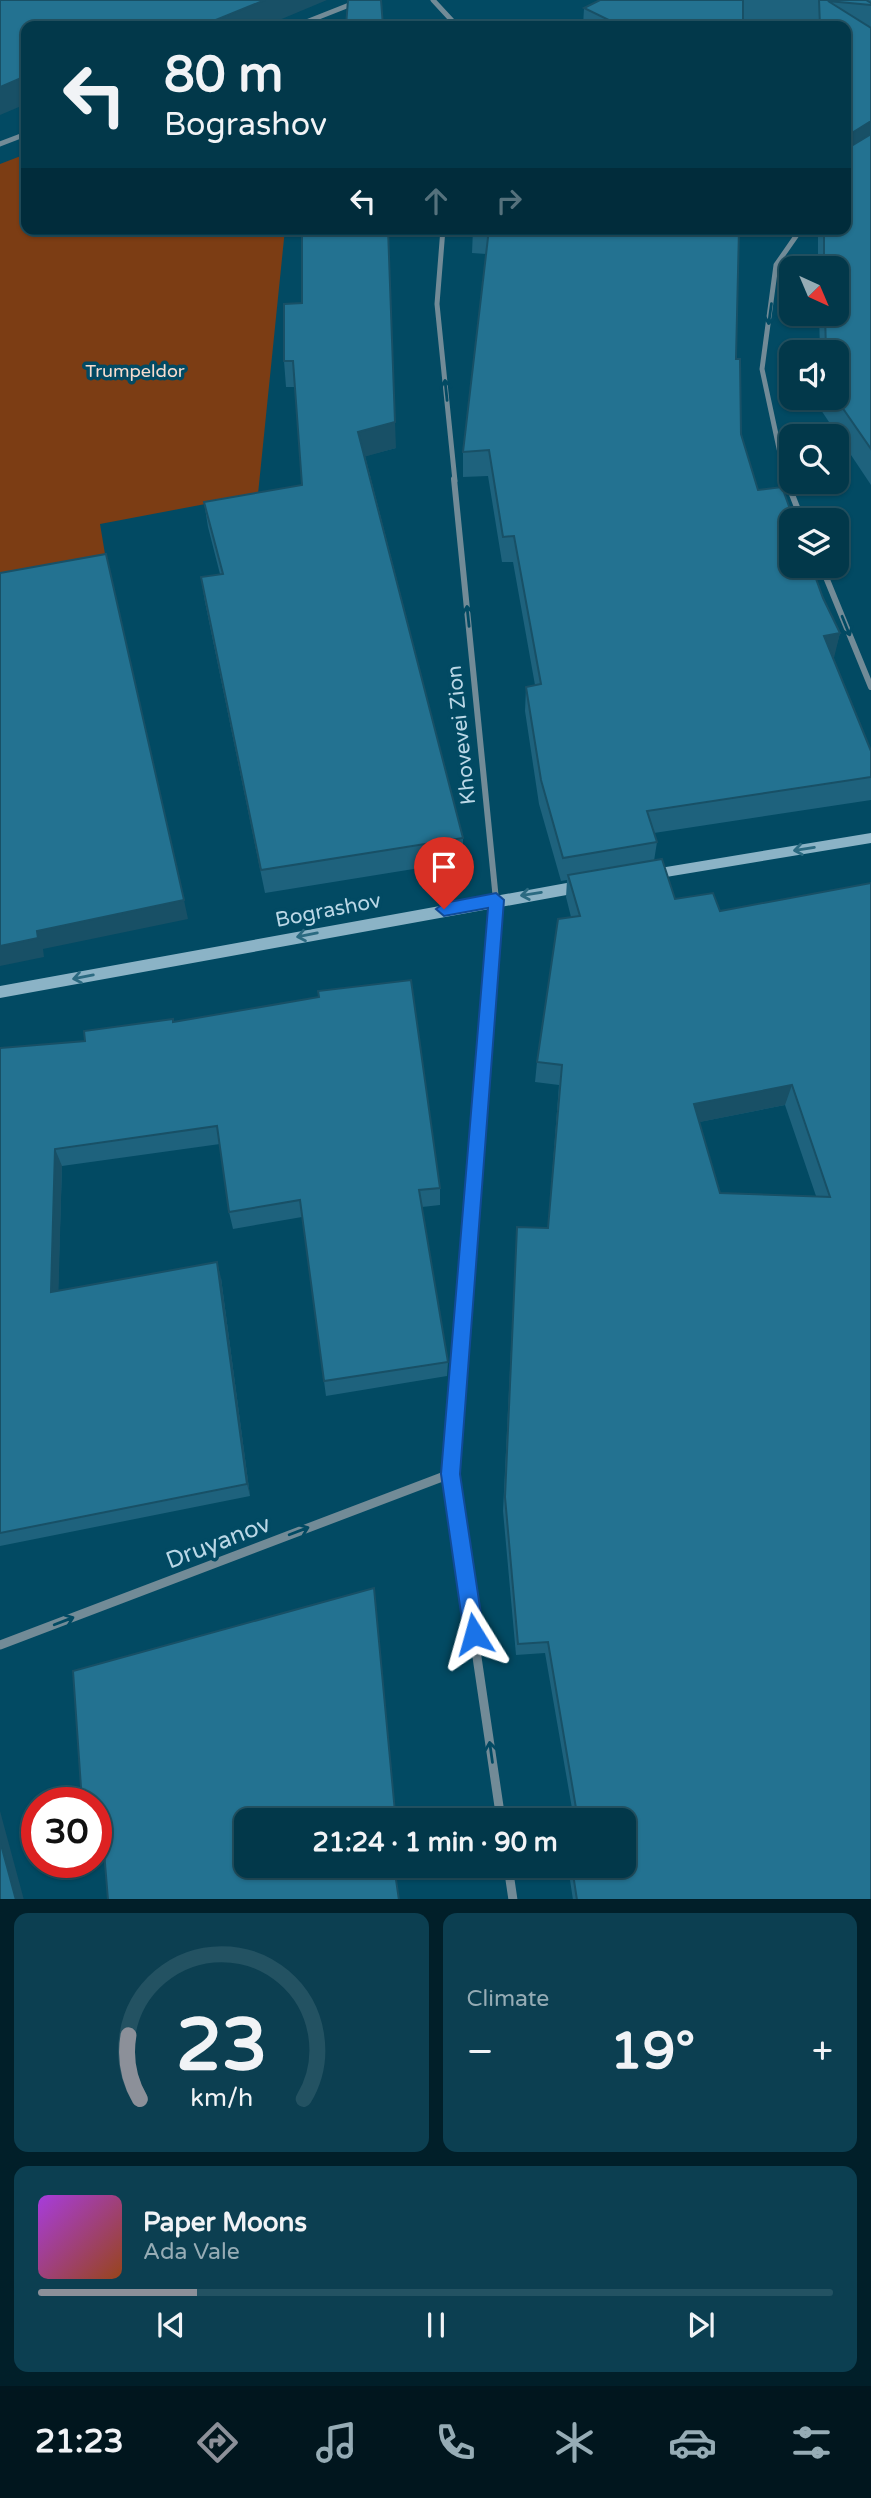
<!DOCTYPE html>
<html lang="en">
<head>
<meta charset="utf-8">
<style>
	body { margin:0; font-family:"Varela Round",sans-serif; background:#0c3f51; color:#f1f3f6; height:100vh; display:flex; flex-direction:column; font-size:26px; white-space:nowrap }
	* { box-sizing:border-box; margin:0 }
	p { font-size:23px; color:#96acb5 }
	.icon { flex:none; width:38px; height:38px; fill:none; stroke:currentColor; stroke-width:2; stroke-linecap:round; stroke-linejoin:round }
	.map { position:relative; height:1899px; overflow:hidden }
	.details { display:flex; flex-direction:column; gap:14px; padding:14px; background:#011f29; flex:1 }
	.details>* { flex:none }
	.hud { position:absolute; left:21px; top:21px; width:830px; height:214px; border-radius:14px; box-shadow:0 2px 5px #0004,0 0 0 2px #235262; background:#02384a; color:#f1f3f6; overflow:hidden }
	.needle { width:46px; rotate:136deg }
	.buttons { position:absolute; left:779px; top:256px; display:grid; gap:14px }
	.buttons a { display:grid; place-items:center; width:70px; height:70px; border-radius:14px; background:#02384a; box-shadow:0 2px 5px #0004,0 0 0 2px #235262; font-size:35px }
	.speed { position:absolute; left:21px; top:1787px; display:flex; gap:14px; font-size:35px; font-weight:700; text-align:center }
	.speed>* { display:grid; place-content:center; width:91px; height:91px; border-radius:50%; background:#02384a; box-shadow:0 2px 5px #0004,0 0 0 2px #235262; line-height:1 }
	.speed .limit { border:10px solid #d22; background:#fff; color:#111 }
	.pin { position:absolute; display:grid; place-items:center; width:60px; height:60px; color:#fff; margin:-72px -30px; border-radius:50% 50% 50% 0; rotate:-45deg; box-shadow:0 0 7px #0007 }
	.pin .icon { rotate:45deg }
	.me { position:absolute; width:77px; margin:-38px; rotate:352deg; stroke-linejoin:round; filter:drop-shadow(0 0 5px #0008) }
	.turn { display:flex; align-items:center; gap:24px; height:147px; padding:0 28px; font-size:32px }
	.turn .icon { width:91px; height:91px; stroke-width:2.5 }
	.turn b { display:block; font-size:49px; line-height:60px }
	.lanes { display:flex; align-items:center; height:66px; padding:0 28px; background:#0003; justify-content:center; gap:35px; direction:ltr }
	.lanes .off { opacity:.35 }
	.big { font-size:52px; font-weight:700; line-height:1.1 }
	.details .widget { flex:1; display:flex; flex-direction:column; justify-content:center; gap:10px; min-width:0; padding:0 24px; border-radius:14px; background:#0c3f51 }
	.details .dial { align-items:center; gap:0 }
	.dial svg { height:182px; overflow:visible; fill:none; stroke:#235262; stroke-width:7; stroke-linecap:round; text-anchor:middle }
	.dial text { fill:#f1f3f6; stroke:none }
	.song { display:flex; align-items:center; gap:21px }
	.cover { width:84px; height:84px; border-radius:10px; background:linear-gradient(135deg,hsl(280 70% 55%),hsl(20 70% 35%)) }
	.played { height:7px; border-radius:4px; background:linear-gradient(90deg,#8c9099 20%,#235262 20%) }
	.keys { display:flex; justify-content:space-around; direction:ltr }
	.heat { display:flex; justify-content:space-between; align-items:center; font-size:38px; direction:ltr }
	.details .tiles { flex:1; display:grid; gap:14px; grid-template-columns:1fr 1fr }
	.widget:last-child { grid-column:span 2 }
	.trip { position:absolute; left:234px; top:1808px; width:402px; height:70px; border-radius:14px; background:#02384a; box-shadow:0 2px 5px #0004,0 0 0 2px #235262; font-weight:700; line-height:70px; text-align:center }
	.tabs { display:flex; height:112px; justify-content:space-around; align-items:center; background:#01161e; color:#96acb5 }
	.tabs .icon { width:49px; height:49px }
	.tabs .on { color:#8c9099 }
	.tabs b { font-size:32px; color:#f1f3f6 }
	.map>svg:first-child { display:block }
	.green { fill:#7c3d14 }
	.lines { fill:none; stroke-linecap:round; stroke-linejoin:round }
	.street-far2 { stroke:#728b97; stroke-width:5 }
	.street-far1 { stroke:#728b97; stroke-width:6 }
	.street { stroke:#728b97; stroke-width:9 }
	.secondary { fill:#8bb3c6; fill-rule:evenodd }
	.wall { fill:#1e627d; fill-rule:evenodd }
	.shaded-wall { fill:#185066 }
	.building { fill:#237291; stroke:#185066; stroke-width:2; fill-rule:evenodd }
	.oneway { stroke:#024a63 }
	.oneway2 { stroke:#2b6a81 }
	.route { fill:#1a73e8; stroke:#114b97; stroke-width:2 }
	.labels { text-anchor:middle; stroke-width:7; stroke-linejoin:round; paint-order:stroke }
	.far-park-label { font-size:18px; fill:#f7dcce; stroke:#024a63 }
	.street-label { font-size:21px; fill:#bad7e6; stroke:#024a63 }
	.near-street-label { font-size:24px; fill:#bad7e6; stroke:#024a63 }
</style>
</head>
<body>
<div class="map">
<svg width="871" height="1900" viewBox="0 0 871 1900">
	<rect width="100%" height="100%" fill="#024a63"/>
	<path class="green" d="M26 154V229H285L258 494 100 524 107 566 0 587V164Z"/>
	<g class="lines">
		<path class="street-far2" d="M433 0 457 26
			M296 26 362 0
			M0 144 26 134
			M443 229 437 304 455 481
			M786 481 762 369 776 265 801 229"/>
		<path class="street-far1" d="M454 479 496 900 480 1101
			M786 479 802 520
			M821 565 871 687"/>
		<path class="street" d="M480 1099 450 1474 501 1820
			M0 1645 450 1474
			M508 1866 513 1900"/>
		<path class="secondary" d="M871 833V843L648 880 643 879 641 875 643 871 648 870Z
			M583 880 588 882 590 886 588 890 583 892 0 998V986Z"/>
	</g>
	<path class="wall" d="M600 0H871V485L821 410 820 397H836V352H820L819 313H836V268H818V229H845V26H815V21L743 20V26H583L584 8Z
		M473 229H739L736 359 741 434 758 490 823 598 840 633 833 658 871 751V800L654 833 657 842 654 861 675 899 720 911 871 883V1900H573L570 1880 573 1874 582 1872 581 1866H625V1820H574L545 1653 516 1655 503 1511 517 1227 548 1228 559 1085 535 1082 537 1062 571 917 566 897 567 880 561 881 539 804 525 711 526 687 535 685 513 562H502L488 476 463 477V452L486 254 472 253ZM785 1105 816 1196 720 1193 699 1122Z
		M302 303 396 448 365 456 463 838V861L265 893 205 602 201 577 220 574 208 527 204 502 302 485 295 387H286L284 361Z
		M174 1022 440 1188V1205L422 1207 448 1362 447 1376 326 1396 302 1217 233 1229 229 1212 220 1144 62 1166 58 1291 221 1278 250 1496 0 1546V1048L85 1041Z
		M374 1588 396 1819 247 1820 105 1858 96 1860V1802Z"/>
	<path class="shaded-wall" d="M265 0H327L265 26H206V24Z
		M202 22 203 26H188Z
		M26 76V104L0 115V87Z
		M871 121V135L845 160 847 136Z
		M395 422 396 448 360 458 358 432Z
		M840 633 834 658 818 661 824 636Z
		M184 900 188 919 43 949 44 957 0 966V946L37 931Z
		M792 1085 785 1105 690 1124 694 1104Z
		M55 1149 62 1166 58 1308 51 1292Z
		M217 1262 221 1278 250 1496 247 1484Z
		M0 1811 24 1900H16L0 1841Z"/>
	<path class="building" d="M0 0H265L206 24 202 22 188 26H26V76L0 87Z
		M348 0H381L383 26H346Z
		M600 0H743V26H621L584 8Z
		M819 0H866L871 3V5L828 1 871 28V121L847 136 846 143 853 145 871 134V449L835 397H836V352H826L825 313H836V268H824V229H845V26H820Z
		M302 229H388L395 422 358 432 463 838 261 870 201 577 223 574 204 502 302 485 293 361H284V304L302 303Z
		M489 229H739L736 359H740L741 434 758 490 782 487 794 520H791V565H811L823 598 840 633 824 636 871 751V777L647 811 657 842 563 858 541 780 526 687 541 684 514 536 503 537 489 450 463 452Z
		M106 554 184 900 37 931 38 938 0 946V573Z
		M662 859 675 899 713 893 720 911 871 883V1900H577L573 1874 587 1872 586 1866H625V1820H578L548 1642 518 1644 505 1497 517 1227 548 1228 562 1065 537 1062 558 919 580 916 568 875ZM792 1085 830 1197 720 1193 694 1104Z
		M411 980 440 1188 419 1190 448 1362 324 1381 300 1200 229 1212 217 1126 55 1149 51 1292 217 1262 247 1484 0 1533V1048L85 1041 84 1031 173 1019V1022L319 997 318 991Z
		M374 1588 395 1812 385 1813 386 1820H247V1866H394L399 1900H108L104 1851 96 1852V1802H82L73 1671Z
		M0 1841 16 1900H0Z"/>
	<defs><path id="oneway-shaft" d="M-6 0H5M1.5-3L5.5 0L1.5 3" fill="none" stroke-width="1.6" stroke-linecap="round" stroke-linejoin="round" transform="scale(1.75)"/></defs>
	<g class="oneway">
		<use href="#oneway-shaft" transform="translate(770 314) rotate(98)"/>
		<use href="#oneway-shaft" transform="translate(446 390) rotate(-96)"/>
		<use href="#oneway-shaft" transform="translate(468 616) rotate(-96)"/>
		<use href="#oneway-shaft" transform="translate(846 626) rotate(68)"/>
		<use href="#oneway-shaft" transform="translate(299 1531) rotate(-21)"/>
		<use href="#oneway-shaft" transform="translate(64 1621) rotate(-21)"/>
		<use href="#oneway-shaft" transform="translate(491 1752) rotate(-98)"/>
	</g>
	<g class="oneway2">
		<use href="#oneway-shaft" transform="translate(804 849) rotate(171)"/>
		<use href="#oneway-shaft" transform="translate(531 894) rotate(171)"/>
		<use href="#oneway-shaft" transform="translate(307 935) rotate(169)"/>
		<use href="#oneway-shaft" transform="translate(83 977) rotate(169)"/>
	</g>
	<path class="route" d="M496 893 504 900 460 1474 484 1634 481 1641 474 1644 467 1641 464 1634 441 1474 488 908 444 916 436 909 444 903Z"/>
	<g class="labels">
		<g class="far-park-label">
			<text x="135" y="377">Trumpeldor</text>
		</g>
		<g class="street-label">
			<text transform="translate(461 735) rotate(-96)" y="7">Khovevei Zion</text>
			<text transform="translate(328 910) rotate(-11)" y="7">Bograshov</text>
		</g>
		<g class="near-street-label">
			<text transform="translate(218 1542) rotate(-21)" y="8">Druyanov</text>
		</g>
	</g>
</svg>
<div class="buttons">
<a><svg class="needle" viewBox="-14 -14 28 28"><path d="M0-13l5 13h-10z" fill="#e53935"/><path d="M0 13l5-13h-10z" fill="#96acb5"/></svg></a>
<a><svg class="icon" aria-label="sound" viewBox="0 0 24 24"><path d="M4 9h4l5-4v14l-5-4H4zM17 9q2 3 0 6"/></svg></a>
<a><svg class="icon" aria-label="search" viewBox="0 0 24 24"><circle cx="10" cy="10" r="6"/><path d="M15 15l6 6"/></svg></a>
<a><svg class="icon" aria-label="layers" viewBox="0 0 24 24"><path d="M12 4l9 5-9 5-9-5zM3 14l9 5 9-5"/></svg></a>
</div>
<div class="speed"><div class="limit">30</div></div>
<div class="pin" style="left:444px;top:909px;background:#d93025"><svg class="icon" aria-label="arrive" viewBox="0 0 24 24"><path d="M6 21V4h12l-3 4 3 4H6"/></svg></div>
<svg class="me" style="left:474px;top:1634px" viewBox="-20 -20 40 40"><path d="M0-17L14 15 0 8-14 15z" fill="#1a73e8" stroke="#fff" stroke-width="4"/></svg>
<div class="trip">21:24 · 1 min · 90 m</div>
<div class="hud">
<div class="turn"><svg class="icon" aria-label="left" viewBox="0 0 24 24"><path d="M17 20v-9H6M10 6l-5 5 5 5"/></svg><div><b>80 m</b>Bograshov</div></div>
<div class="lanes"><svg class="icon" aria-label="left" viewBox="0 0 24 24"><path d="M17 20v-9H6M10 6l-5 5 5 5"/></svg><svg class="icon off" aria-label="ahead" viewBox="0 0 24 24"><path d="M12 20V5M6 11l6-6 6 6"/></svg><svg class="icon off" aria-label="right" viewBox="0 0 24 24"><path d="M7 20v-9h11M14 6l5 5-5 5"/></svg></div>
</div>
</div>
<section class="details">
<div class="tiles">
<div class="widget dial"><svg viewBox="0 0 100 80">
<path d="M14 69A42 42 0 1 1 86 69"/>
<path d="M14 69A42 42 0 0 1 9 41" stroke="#8c9099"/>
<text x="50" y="56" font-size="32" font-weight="700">23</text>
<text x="50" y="72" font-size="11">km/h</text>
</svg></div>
<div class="widget"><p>Climate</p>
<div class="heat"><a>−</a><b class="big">19°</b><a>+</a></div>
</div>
<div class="widget">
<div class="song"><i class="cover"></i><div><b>Paper Moons</b><p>Ada Vale</p></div></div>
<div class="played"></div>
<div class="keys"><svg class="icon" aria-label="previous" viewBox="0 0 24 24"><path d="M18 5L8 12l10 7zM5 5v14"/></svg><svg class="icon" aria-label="pause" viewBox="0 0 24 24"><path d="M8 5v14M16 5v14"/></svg><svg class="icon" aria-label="next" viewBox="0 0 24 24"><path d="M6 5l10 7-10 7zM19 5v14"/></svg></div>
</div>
</div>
</section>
<nav class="tabs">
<b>21:23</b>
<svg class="icon on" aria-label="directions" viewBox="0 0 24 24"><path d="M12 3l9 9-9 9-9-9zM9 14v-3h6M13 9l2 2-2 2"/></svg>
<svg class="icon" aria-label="music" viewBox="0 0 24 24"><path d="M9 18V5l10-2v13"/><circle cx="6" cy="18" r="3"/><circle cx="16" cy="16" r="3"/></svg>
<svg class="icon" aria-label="phone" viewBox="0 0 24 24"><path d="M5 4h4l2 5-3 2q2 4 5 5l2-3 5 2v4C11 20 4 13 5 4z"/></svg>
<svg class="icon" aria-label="climate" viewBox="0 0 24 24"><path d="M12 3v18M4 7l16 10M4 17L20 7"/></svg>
<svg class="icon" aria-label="car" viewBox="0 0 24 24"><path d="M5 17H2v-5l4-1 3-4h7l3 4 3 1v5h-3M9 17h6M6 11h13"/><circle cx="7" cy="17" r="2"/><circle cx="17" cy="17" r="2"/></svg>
<svg class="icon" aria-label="filters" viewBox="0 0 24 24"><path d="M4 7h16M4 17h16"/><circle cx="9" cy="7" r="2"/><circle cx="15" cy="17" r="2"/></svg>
</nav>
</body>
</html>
